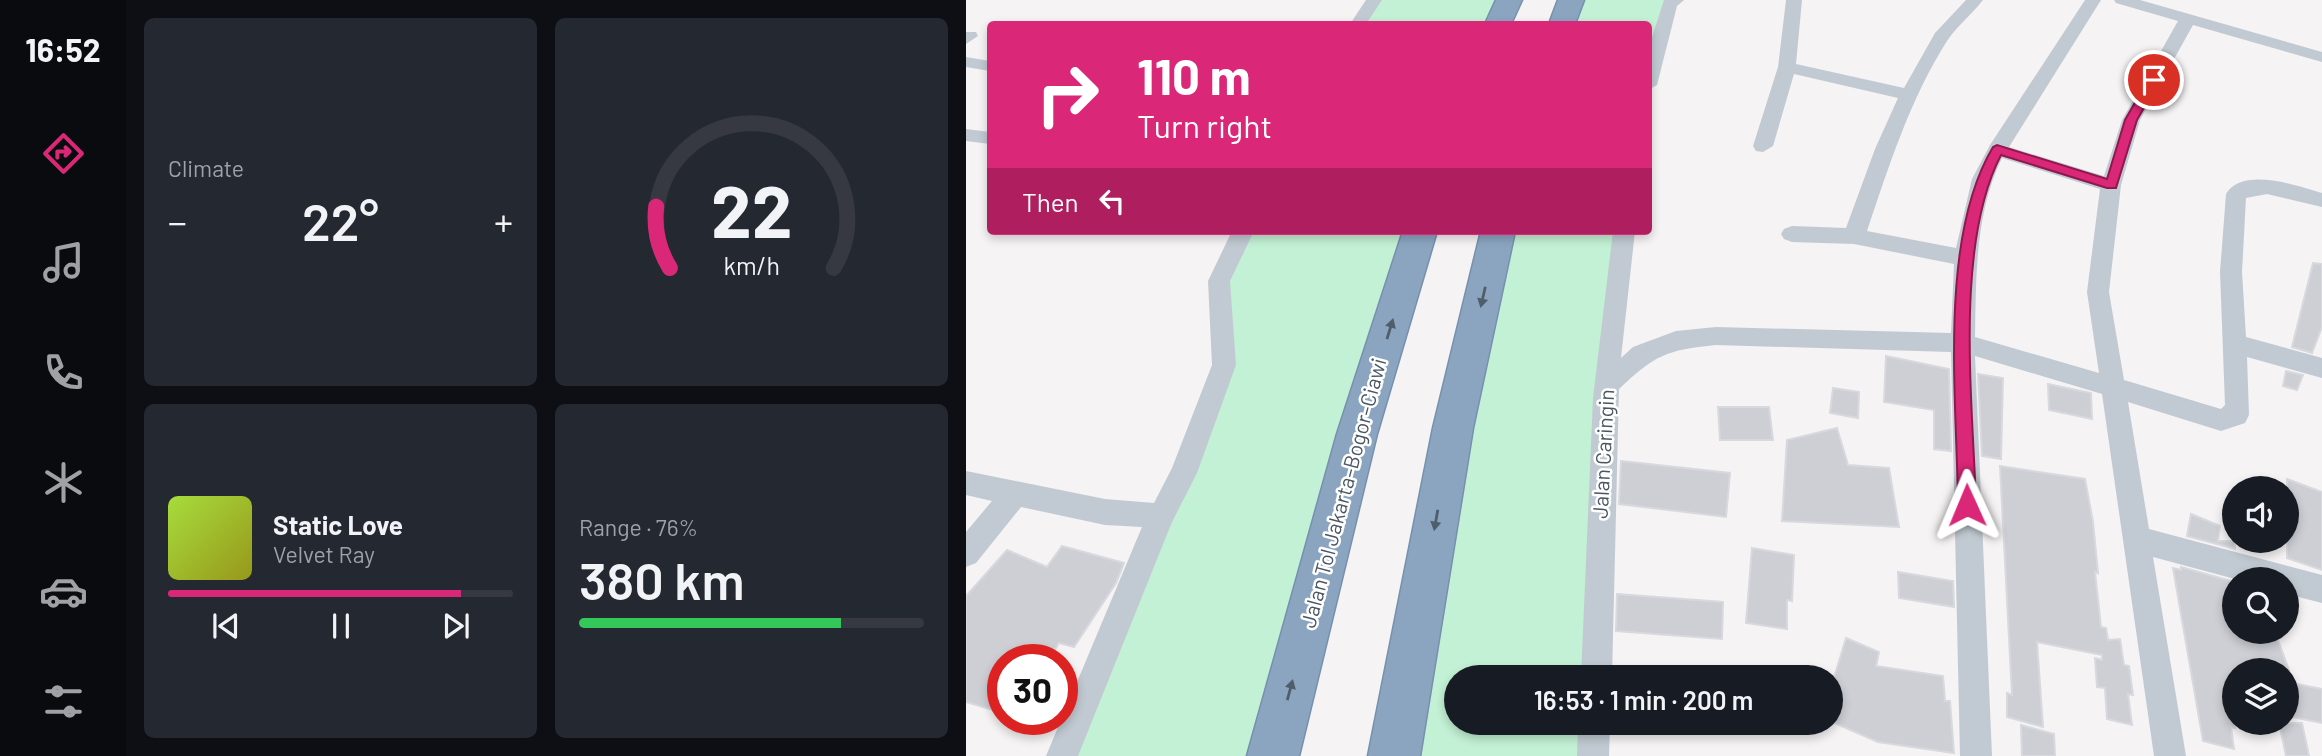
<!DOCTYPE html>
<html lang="en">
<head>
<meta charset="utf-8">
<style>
	body { margin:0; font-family:Barlow,sans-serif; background:#242831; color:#f1f3f6; height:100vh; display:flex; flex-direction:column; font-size:26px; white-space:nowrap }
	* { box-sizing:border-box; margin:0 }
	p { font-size:23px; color:#9ea1a6 }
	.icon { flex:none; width:38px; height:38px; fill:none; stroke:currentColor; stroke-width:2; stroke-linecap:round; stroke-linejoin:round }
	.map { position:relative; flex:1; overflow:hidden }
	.drawer { display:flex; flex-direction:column; gap:18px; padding:18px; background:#0d0f14; width:840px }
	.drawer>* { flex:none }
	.guide { position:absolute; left:21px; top:21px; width:665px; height:214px; border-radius:7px; box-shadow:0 4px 10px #0003; background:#db2777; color:#fff; overflow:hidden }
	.tools { position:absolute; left:1256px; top:476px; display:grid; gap:14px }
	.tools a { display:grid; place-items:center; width:77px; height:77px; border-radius:50%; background:#171b24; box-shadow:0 4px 10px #0003; font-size:35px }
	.speed { position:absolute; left:21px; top:644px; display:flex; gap:14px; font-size:35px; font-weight:700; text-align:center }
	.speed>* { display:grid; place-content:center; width:91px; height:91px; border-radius:50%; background:#171b24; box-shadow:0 4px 10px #0003; line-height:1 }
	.speed .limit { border:10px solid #d22; background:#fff; color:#111 }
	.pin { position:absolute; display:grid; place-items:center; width:60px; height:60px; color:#fff; margin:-30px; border:4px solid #fff; border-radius:50%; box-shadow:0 2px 7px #0007 }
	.me { position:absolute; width:77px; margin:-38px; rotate:359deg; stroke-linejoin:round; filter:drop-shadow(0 0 5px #0008) }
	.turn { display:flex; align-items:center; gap:24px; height:147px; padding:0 35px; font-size:32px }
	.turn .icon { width:91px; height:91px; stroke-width:2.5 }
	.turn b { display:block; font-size:49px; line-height:60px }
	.then { display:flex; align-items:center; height:66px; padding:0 35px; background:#0003; gap:14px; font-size:26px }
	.big { font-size:52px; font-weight:600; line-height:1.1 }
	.drawer .card { flex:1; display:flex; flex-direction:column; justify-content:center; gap:10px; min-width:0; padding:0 24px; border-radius:10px; background:#242831 }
	.drawer .dial { align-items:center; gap:0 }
	.dial svg { height:182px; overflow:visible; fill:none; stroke:#363941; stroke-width:7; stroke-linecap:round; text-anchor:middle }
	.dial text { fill:#f1f3f6; stroke:none }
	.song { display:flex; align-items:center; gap:21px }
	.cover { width:84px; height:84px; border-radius:10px; background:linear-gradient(135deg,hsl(80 70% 55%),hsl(60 70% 35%)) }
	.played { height:7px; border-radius:4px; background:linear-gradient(90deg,#db2777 85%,#363941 85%) }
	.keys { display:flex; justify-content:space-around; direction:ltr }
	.heat { display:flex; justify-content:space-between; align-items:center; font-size:38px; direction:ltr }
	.charge { height:10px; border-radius:5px; background:linear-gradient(90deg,#34c759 76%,#363941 0) }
	.drawer .tiles { flex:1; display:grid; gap:18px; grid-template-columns:repeat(2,1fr) }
	.trip { position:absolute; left:478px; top:665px; width:399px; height:70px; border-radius:35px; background:#171b24; box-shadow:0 4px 10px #0003; font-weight:600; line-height:70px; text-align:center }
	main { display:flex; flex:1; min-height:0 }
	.tabs { display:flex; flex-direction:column; width:126px; justify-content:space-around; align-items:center; background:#090b0e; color:#9ea1a6 }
	.tabs .icon { width:49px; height:49px }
	.tabs .current { color:#db2777 }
	.tabs b { font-size:32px; color:#f1f3f6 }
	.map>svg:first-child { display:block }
	.green { fill:#c3f1d5 }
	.building { fill:#cdcfd5; stroke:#d7d9de; stroke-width:2 }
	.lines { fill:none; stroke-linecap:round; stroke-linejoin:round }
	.motorway-casing { stroke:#7690ad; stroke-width:3 }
	.minor { fill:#c1cad2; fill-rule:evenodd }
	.motorway { fill:#8ba5c1; fill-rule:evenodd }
	.oneway { fill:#505e6b }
	.route { fill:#db2777; stroke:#8e194d; stroke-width:2 }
	.labels { text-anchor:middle; stroke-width:5; stroke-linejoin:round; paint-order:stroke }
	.street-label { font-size:21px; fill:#4a5661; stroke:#fff }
</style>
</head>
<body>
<main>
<nav class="tabs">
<b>16:52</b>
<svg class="icon current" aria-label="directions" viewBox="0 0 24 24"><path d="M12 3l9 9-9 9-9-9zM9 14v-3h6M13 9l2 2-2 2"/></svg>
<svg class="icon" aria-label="music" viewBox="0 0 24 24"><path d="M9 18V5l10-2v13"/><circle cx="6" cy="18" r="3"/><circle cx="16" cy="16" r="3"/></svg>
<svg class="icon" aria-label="phone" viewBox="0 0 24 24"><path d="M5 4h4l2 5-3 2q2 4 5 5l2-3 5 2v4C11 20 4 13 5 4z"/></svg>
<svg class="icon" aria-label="climate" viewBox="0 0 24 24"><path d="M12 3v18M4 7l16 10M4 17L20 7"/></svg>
<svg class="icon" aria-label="car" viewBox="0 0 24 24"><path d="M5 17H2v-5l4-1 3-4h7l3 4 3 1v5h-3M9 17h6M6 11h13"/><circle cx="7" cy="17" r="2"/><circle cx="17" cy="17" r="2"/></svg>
<svg class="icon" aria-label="filters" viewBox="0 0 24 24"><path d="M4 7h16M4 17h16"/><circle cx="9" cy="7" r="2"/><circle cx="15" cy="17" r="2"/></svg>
</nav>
<section class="drawer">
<div class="tiles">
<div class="card"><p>Climate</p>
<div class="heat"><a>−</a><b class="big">22°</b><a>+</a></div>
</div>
<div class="card dial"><svg viewBox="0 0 100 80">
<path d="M14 69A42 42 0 1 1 86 69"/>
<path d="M14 69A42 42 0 0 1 8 42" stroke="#db2777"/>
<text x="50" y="56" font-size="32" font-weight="700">22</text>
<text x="50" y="72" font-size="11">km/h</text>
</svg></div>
<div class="card">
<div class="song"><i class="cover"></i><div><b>Static Love</b><p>Velvet Ray</p></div></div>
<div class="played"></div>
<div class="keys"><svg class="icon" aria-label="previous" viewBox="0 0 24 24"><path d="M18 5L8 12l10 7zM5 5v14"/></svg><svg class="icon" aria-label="pause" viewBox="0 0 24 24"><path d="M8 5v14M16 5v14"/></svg><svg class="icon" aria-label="next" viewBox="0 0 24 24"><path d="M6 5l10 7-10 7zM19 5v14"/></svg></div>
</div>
<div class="card"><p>Range · 76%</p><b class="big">380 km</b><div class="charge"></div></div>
</div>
</section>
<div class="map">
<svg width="1356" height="756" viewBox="0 0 1356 756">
	<rect width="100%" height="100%" fill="#f5f3f3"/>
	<path class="green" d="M409 0H543L532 24H392Z
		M605 0H710L694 29 683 95 682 24H597Z
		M277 231H454L307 756H96L258 365 253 281Z
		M532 231H659L630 677H490V723H629V756H428Z"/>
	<path class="building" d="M1347 263 1356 264V327L1346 353 1326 347Z
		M920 356 983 369 985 451 968 449V410L918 402Z
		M1320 371 1337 375 1331 390 1317 386Z
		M1012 374 1037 378 1035 459 1016 456Z
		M1082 384 1125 393 1126 419 1083 410Z
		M867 388 893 392 892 418 864 413Z
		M752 407H803L807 440H754Z
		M871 428 882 465 923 468 933 527 816 521 821 440Z
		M655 461 764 473 760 517 653 504Z
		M1034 466 1119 479 1127 522 1132 573 1129 572 1135 627 1140 628 1142 640 1154 639 1158 665 1163 666 1167 695 1162 694 1166 725 1141 719 1139 688 1131 687 1129 658 1136 660V655L1071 642 1077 727 1041 717V693L1046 695Z
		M1321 479 1356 492V570L1321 558Z
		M1225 514 1254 526 1252 541H1269V549L1221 536Z
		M96 546 158 563 150 583 108 647 93 643 82 660H37V713L0 702V596L41 550 81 567Z
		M786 548 828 555 826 601 821 600V629L780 623Z
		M1215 567 1269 582V632H1309L1323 670H1269V728L1265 727 1268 749 1237 741 1207 568 1215 570Z
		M932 572 987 581 988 607 933 598Z
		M651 594 757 602 756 639 650 631Z
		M880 638 913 652 910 666 977 676 979 701H984L988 753 912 742 864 721V691Z
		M1321 682 1356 689V723L1321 716Z
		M1313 723H1336L1343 756H1320Z
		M1055 725 1088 734 1089 756H1056Z"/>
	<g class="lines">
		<defs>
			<path id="motorway" d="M530 0H556L545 24H519Z
				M592 0H618L609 24H583Z
				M437 231H471L411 434 333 756H281L371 434Z
				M515 231H549L507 428 454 756H402L467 428Z"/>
		</defs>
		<use href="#motorway" class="motorway-casing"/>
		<path class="minor" d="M400 0H416L400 24H384Z
			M698 0H718L711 6 691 85 682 90V50Z
			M820 0H836L830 64 938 88 969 33 1000 0H1017C1006 14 991 26 981 41 944 99 923 166 901 231L990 248 1006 179 1024 145 1119 0H1135L1043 147 1138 176 1156 120 1212 21 1150 3 1148 0H1174L1356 52V62L1227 25 1174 120 1155 185 1143 292 1158 380 1255 409 1259 405 1254 272 1260 194C1276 166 1332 186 1356 193V207L1301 194 1280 198 1276 272 1280 337 1356 358V378L1281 357 1283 415 1279 423 1255 431 1162 402 1183 529 1356 575V603L1321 594V579H1269L1187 557 1220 756H1188L1136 394 1009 356 1026 756H994L985 352 750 345C700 350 689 355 653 389L646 677H615L627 398 647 231H669L655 358 667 347 710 331 750 327 985 333 988 264 888 244 826 242 818 239 815 234 818 229 826 226 880 228 909 149 932 98 828 74 807 146 797 152 790 151 787 146 812 67ZM1036 158 1134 189 1121 292 1133 373 1009 337C1010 277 1009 213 1036 158Z
			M0 32H10L12 36 0 44Z
			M0 57 24 61V71L0 67Z
			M0 129 24 132V144L0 141Z
			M266 231H288L264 281 270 365 231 473 206 522 112 756H80L176 527 139 525 55 507 10 563 0 567V532L26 501 0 495V471L139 499 188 503 206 468 246 365 242 281Z
			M612 723H644L643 756H611Z"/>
		<use href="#motorway" class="motorway"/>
	</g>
	<defs><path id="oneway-solid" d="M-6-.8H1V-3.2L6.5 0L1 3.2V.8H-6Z" transform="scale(1.75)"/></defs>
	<g class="oneway">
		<use href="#oneway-solid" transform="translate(517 297) rotate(103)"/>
		<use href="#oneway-solid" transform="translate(424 329) rotate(-73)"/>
		<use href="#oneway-solid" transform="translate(470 520) rotate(100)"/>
		<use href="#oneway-solid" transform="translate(324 690) rotate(-75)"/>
	</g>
	<path class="route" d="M1188 76 1194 80 1171 120 1150 188H1141L1035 155C988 246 1007 403 1010 505L1008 511H995L992 505C991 399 972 239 1027 147L1031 145 1141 179 1159 120 1182 80Z"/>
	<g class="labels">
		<g class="street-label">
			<text transform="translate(638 454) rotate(-87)" y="7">Jalan Caringin</text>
			<text transform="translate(378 493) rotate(-75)" y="7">Jalan Tol Jakarta–Bogor–Ciawi</text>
		</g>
	</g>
</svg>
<div class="tools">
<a><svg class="icon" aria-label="sound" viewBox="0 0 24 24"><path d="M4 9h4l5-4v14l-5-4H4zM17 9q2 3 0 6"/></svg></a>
<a><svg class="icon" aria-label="search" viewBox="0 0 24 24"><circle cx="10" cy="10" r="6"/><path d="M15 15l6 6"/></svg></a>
<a><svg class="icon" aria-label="layers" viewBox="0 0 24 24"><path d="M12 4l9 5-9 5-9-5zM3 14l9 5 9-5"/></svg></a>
</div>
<div class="speed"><div class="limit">30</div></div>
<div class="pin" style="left:1188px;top:80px;background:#d93025"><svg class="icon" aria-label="arrive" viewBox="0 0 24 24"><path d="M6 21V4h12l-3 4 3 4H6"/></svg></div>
<svg class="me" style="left:1001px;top:505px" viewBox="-20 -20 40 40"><path d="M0-17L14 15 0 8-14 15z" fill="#db2777" stroke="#fff" stroke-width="4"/></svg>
<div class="trip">16:53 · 1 min · 200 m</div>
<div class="guide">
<div class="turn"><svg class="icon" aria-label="right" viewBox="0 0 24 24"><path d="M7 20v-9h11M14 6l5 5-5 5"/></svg><div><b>110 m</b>Turn right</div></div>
<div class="then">Then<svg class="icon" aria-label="left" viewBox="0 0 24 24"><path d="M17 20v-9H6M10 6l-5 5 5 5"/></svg></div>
</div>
</div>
</main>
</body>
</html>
